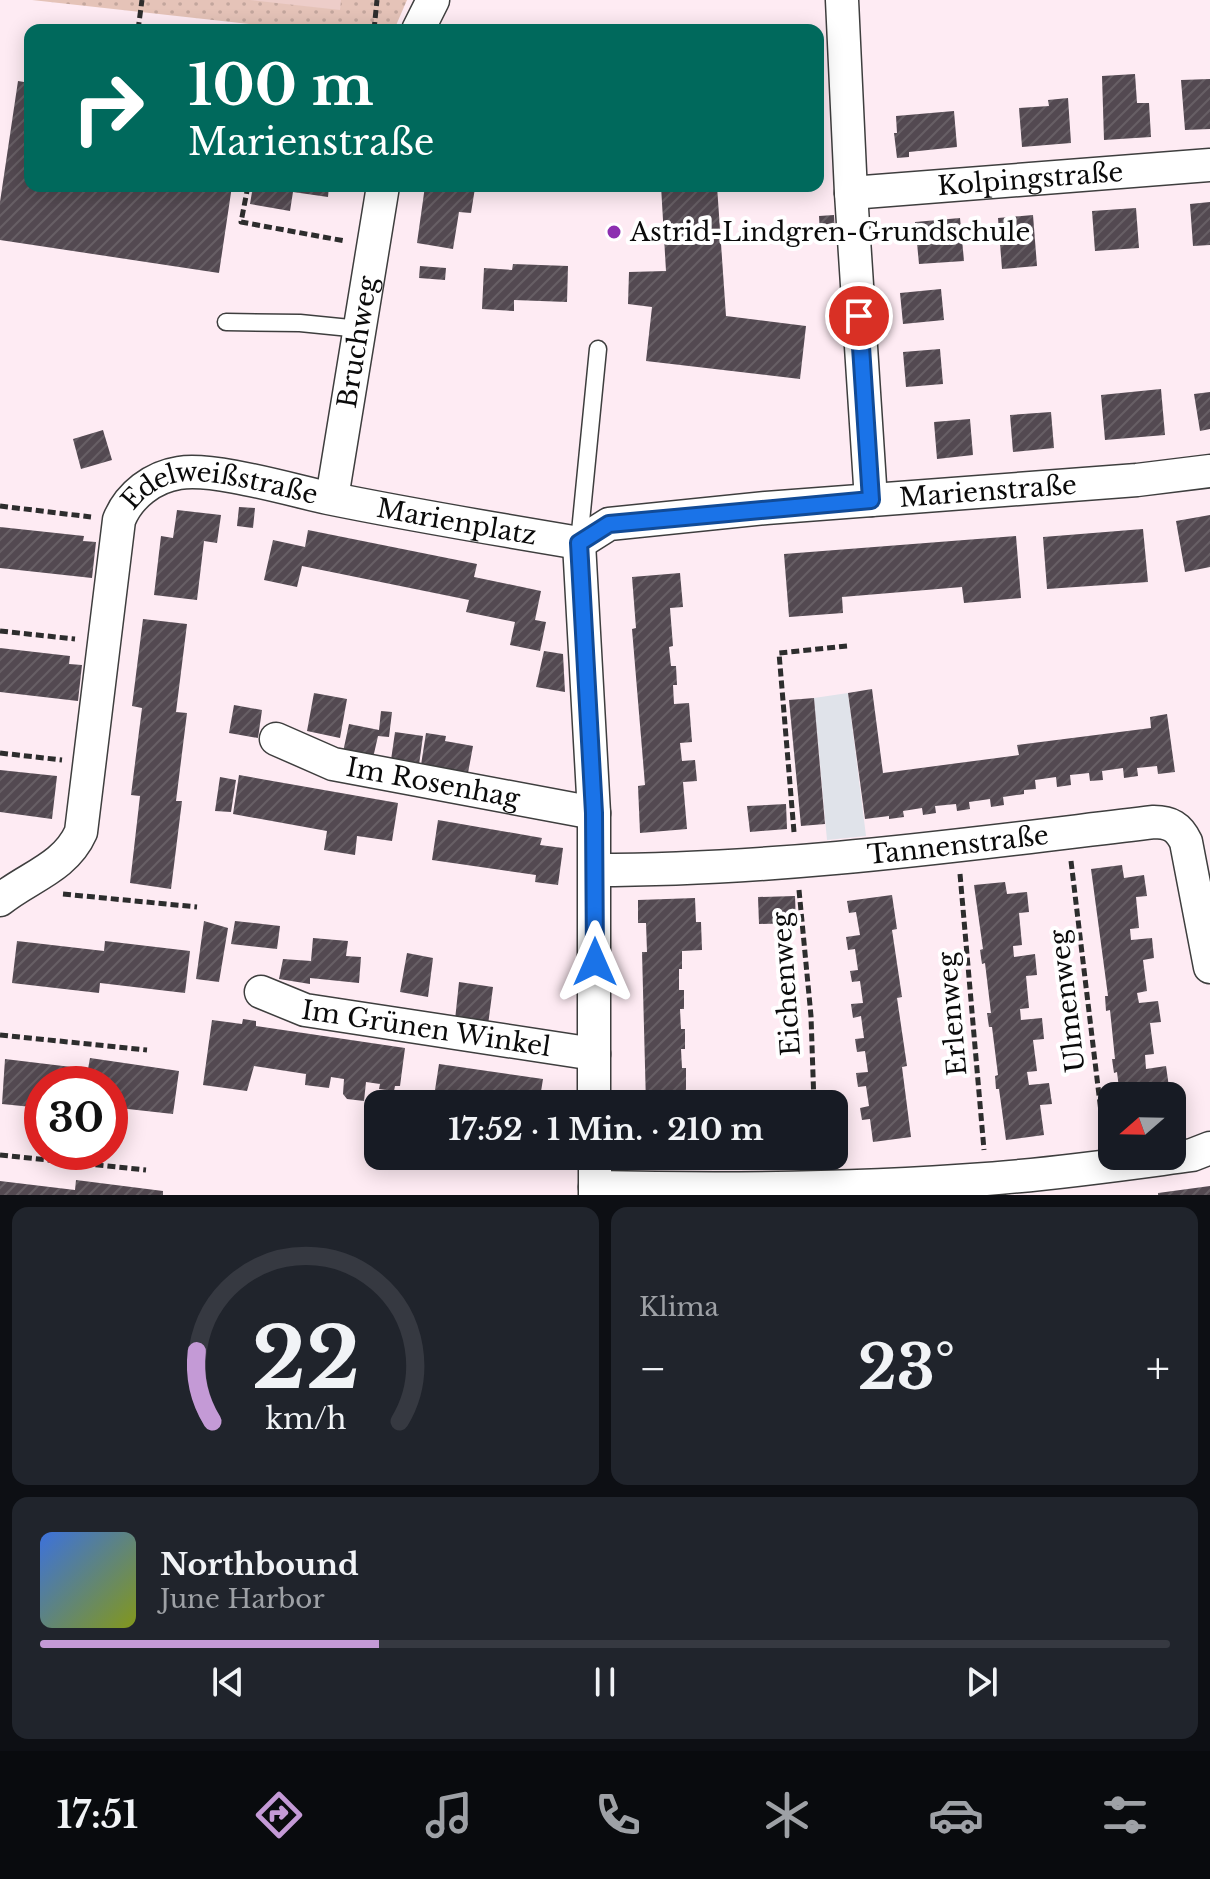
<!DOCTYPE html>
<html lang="de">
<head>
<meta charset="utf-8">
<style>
	body { margin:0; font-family:"Libre Baskerville",serif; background:#20242c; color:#f1f3f6; height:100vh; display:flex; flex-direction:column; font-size:30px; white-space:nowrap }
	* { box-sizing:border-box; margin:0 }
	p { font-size:26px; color:#9ea1a6 }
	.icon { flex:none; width:44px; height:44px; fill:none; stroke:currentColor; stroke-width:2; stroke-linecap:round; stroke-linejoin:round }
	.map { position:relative; height:1195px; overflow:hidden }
	.panel { display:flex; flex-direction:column; gap:12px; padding:12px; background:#0d0f14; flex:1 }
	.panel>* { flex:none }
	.hud { position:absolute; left:24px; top:24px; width:800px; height:168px; border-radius:16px; box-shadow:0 4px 20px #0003; background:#00695c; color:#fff; overflow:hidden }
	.needle { width:52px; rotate:250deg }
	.tools { position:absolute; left:1098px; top:1082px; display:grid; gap:16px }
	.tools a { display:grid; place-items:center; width:88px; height:88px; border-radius:16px; background:#171b24; box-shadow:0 4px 20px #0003; font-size:40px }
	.speed { position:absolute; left:24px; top:1066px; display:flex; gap:16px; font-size:40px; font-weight:700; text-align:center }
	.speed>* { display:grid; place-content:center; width:104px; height:104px; border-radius:50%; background:#171b24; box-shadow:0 4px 20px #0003; line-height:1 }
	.speed .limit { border:12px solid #d22; background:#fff; color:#111 }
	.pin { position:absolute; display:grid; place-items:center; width:68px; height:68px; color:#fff; margin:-34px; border:4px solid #fff; border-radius:50%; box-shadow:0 2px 8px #0007 }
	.me { position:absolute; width:88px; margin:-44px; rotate:0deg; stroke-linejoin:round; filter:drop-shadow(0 0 6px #0008) }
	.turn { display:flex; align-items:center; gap:28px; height:168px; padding:0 32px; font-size:36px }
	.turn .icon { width:104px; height:104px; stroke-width:2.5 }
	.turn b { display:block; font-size:56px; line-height:68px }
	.big { font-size:60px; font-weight:700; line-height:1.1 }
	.panel .widget { flex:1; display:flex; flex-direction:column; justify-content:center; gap:12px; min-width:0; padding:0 28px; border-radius:16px; background:#20242c }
	.panel .dial { align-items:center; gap:0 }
	.dial svg { height:208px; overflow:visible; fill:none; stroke:#363941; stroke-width:7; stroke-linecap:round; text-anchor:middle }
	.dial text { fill:#f1f3f6; stroke:none }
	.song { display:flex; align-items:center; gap:24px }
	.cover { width:96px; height:96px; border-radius:12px; background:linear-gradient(135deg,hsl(220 70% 55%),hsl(70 70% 35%)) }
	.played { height:8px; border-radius:4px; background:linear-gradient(90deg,#c49ad6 30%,#363941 30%) }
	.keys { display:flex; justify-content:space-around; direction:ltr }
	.heat { display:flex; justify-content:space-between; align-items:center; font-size:44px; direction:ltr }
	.panel .tiles { flex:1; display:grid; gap:12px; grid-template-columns:1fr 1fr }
	.widget:last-child { grid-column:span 2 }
	.trip { position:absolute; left:364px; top:1090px; width:484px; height:80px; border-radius:16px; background:#171b24; box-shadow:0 4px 20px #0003; font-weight:700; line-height:80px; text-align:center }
	.dock { display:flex; height:128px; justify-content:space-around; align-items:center; background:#090b0e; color:#9ea1a6 }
	.dock .icon { width:56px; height:56px }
	.dock .active { color:#c49ad6 }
	.dock b { font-size:36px; color:#f1f3f6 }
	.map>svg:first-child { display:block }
	.industrial { fill:#e0e3ea }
	.park { fill:url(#park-dots) }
	.pitch { fill:#edcdc9 }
	.building { fill:url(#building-hatch) }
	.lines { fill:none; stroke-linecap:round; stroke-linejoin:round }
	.service-casing { stroke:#3e3e3e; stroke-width:19 }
	.minor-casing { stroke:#3e3e3e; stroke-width:35 }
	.path { stroke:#2d2d2d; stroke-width:5; stroke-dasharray:8 4; stroke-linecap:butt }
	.service { stroke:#fff; stroke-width:16 }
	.minor { stroke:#fff; stroke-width:32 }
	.route-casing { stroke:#114b97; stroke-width:20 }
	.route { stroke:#1a73e8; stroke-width:14 }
	.poi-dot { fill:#8c2eb0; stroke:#fff; stroke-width:3 }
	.labels { text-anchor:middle; stroke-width:8; stroke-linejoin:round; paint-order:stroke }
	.street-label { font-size:26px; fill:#0b0b0b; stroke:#fff }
	.poi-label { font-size:26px; fill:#0b0b0b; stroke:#fff; text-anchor:start }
</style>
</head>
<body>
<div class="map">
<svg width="1210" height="1195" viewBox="0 0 1210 1195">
	<defs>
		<pattern id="park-dots" width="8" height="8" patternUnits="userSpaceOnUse" patternTransform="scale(2)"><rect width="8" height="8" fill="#e5c3b8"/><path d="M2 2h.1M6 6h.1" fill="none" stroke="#c3a69d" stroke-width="1.8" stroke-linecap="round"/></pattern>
		<pattern id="building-hatch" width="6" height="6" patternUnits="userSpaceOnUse" patternTransform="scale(2)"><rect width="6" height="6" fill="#534951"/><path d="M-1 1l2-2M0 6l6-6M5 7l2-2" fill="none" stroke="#675f65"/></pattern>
	</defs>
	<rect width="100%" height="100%" fill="#feebf3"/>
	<path class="industrial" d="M848 693 866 836 827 840 814 698Z"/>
	<path class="park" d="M32 0H407L394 30H304Z"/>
	<path class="pitch" d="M250 0H341L340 10Z"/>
	<path class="building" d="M1135 74 1137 103H1149L1151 137 1104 140 1102 76Z
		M1210 79V129L1185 130 1181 80Z
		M18 81 30 83V186H232L219 273 0 240V202Z
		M1068 98 1071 143 1022 147 1019 108 1049 106 1048 100Z
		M954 111 957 147 909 152V157L897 158 894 133H897L896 116Z
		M253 186H329L328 197 293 192 290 211 250 204Z
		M425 186 475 188 471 213 459 212 453 249 417 243Z
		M661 186H717L726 316 806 326 800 379 646 361 652 307 628 304 629 272 666 271Z
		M1210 202V245L1193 246 1190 204Z
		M1136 208 1139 248 1095 251 1092 211Z
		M834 215 835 233 820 234 819 216Z
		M1033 215 1037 266 1002 269 998 218Z
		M960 218 964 261 919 264 915 222Z
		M513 264 568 266 567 302 514 300V311L482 309 484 268 512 270Z
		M420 266 446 268 445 280 419 278Z
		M941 289 944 320 903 324 900 293Z
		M940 349 943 384 906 387 903 352Z
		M1161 389 1165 435 1105 440 1101 395Z
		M1210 392V429L1200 431 1194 394Z
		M1051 412 1054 448 1013 452 1010 415Z
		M970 419 973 455 937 459 934 422Z
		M103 430 112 460 81 469 73 439Z
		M239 507 255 508 253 528 237 526Z
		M177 510 221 515 217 543 204 541 197 600 154 595 161 536 173 538Z
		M1210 515V567L1185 572 1176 521Z
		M0 527 84 536 83 541 96 542 92 578 0 568Z
		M1143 529 1148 582 1047 589 1043 537Z
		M308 530 477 564 474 577 541 591 535 620 546 622 540 651 510 645 515 622 466 612 469 600 302 566 297 587 264 580 273 540 305 547Z
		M1016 536 1021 598 964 603 962 587 842 597 843 613 789 617 784 554Z
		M680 573 683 607 670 608 673 646 669 647 671 666H676L677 685H673L674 704 689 703 692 742 680 743 682 761 695 760 697 781 683 782 687 829 640 833 638 786 645 785 632 629 636 628 632 577Z
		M143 619 187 624 176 712 187 713 176 801H182L171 889 130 883 140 796 131 795 142 708 132 706Z
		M0 648 70 656 69 664 82 665 78 701 0 692Z
		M544 651 563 654 565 692 536 687Z
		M872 689 883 773 1019 755 1017 745 1151 728 1150 717 1167 714 1175 772 1158 774 1157 766 1137 768 1138 776 1124 778 1123 768 1102 771 1103 780 1090 781 1089 773 1070 775 1071 785 1057 787 1056 777 1035 780 1036 789 1024 790V794L1003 797 1004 805 991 807 990 799 969 802 970 809 957 811 956 804 935 806 936 813 923 815 922 808 903 811 904 817 889 819V816L865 819 848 693Z
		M314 693 347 699 340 738 307 731Z
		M814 698 825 824 801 826 789 700Z
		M234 705 262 710 258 738 229 733Z
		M381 711 392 712 389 737 378 736 373 758 343 752 349 724 379 730Z
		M395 732 423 736 419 765 391 760Z
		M426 733 446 736 445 741 473 746 468 773 421 765Z
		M0 770 57 776 52 819 0 812Z
		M239 775 398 803 392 841 357 836 355 855 324 850 327 831 233 814Z
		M220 777 236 780 231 812 215 811Z
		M786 804 787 829 750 832 747 806Z
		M438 820 542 838 540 845 563 848 558 885 535 882 536 875 432 860Z
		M1122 865 1124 878 1144 875 1147 896 1136 897 1139 928 1130 929 1131 940 1152 938 1154 958 1143 960 1147 991 1137 993 1139 1003 1158 1001 1161 1022 1150 1023 1154 1054 1145 1055 1146 1069 1166 1066 1169 1087 1157 1088 1158 1096H1120L1117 1072 1114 1073 1112 1059H1115L1110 1010 1106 1011 1105 996H1108L1091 869Z
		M1005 882 1007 894 1027 892 1029 912 1019 913 1022 945 1013 946 1014 957 1035 954 1037 975 1026 976 1029 1008 1020 1009 1021 1020 1042 1018 1044 1039 1033 1040 1037 1071 1027 1072 1029 1085 1049 1083 1052 1104 1040 1105 1044 1135 1006 1140 999 1089H996L995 1076 998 1075 992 1027H989L987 1013H991L985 963 982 964 980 950 983 949 974 885Z
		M892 895 897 929 892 930 902 997 897 998 907 1066 902 1067 911 1137 873 1142 870 1119 862 1120 860 1108 869 1106 866 1086 858 1087 856 1073 868 1072 865 1051 857 1052 855 1039 864 1038 861 1016 853 1018 851 1004 863 1003 860 981 852 982 850 971 858 970 855 949 848 950 846 937 860 935 856 912 849 913 847 901Z
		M795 896 796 923 759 924 758 897Z
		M695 898 696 922H701L702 950 682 951V969H679V990H684V1009H680L681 1029H685V1049H681L682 1068H686V1090H683V1104H646L642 952H647L646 923H638V900Z
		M204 921 228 928 219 982 196 979Z
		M235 921 280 926 277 949 231 944Z
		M313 938 348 941 346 956 361 957 359 983 310 978V984L279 979 283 959 311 961Z
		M17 941 104 951 105 941 190 951 185 993 100 983 99 993 12 983Z
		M407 953 433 958 428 997 400 992Z
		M459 982 493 987 488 1025 455 1020Z
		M243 1019 256 1021V1026L405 1048 400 1086H395L394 1091 379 1089 380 1084 366 1082 364 1101 347 1099 343 1094 344 1079 331 1077 329 1088 305 1085 306 1074 254 1066 247 1091 203 1085 212 1020 242 1024Z
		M90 1058 179 1071 173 1114 110 1107V1084H42V1108L2 1104 5 1059 88 1069Z
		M439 1064 543 1079 539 1104 433 1103Z
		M76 1180 163 1191V1195H0V1181L75 1190Z
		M1210 1186V1195H1158V1193Z"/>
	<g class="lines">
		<defs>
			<path id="service" d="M226 322 300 323 360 329
				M579 542 598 349"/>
			<g id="minor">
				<path d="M842 0 851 193 871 500"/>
				<path d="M418 30 433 0"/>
				<path id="s1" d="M851 193 1210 165"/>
				<path id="s2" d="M332 498 383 186"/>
				<path id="s3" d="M579 543 609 524 766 508 1137 480 1210 471"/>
				<path d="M579 543 594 813V1104"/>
				<path id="s4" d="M276 739 333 764 594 813"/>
				<path id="s5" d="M595 870C783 870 968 844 1154 822 1170 822 1179 827 1186 842L1210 967"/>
				<path id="s6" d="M0 900C28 877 65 868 81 832L119 520C129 495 153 477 179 473 213 467 291 490 328 498 411 515 495 529 579 543"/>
				<path id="s7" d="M261 992 305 1010 594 1054"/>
				<path d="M595 1187C725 1190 856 1189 986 1179 1055 1174 1124 1164 1192 1155L1210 1148"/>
				<path d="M595 1195V1156"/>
			</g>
		</defs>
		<use href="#service" class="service-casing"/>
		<use href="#minor" class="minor-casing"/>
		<path class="path" d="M138 30 142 0
			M374 30 377 0
			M248 186 241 222 345 241
			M0 506 91 517
			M0 631 75 639
			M0 753 62 760
			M794 832 779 653 847 646
			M1071 861 1104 1137
			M960 874 984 1150
			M799 890 811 1016 814 1104
			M63 894 197 907
			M0 1035 147 1050
			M0 1155 146 1170"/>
		<use href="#service" class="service"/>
		<use href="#minor" class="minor"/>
	</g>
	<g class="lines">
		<defs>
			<path id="route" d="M595 962 594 813 579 543 609 524 871 500 859 316"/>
		</defs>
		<use href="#route" class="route-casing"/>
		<use href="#route" class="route"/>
	</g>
	<circle class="poi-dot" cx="614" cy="232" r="8"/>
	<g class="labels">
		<g class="street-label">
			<text dy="9" stroke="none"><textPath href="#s1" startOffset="180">Kolpingstraße</textPath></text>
			<text dy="9" stroke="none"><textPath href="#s2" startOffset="158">Bruchweg</textPath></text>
			<text dy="9" stroke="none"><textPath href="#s3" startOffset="416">Marienstraße</textPath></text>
			<text dy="9" stroke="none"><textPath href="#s6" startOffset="540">Edelweißstraße</textPath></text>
			<text dy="9" stroke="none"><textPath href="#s6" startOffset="784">Marienplatz</textPath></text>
			<text dy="9" stroke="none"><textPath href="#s4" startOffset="164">Im Rosenhag</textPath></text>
			<text dy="9" stroke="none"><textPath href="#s5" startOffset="364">Tannenstraße</textPath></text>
			<text transform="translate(786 984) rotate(-94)" y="9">Eichenweg</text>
			<text transform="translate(1067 1001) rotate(-97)" y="9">Ulmenweg</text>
			<text transform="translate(952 1014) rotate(-95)" y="9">Erlenweg</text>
			<text dy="9" stroke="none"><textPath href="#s7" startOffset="170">Im Grünen Winkel</textPath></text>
		</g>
		<g class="poi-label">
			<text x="630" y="241">Astrid-Lindgren-Grundschule</text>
		</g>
	</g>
</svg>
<div class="tools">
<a><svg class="needle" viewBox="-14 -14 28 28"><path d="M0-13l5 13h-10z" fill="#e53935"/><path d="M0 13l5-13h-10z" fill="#9ea1a6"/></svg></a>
</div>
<div class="speed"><div class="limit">30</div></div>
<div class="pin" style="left:859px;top:316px;background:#d93025"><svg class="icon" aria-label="arrive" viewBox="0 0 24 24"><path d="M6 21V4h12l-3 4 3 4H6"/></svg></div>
<svg class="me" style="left:595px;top:962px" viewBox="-20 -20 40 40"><path d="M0-17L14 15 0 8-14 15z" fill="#1a73e8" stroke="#fff" stroke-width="4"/></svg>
<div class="trip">17:52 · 1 Min. · 210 m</div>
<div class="hud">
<div class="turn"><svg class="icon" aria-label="right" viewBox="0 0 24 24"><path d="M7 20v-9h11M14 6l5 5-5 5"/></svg><div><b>100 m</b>Marienstraße</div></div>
</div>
</div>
<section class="panel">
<div class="tiles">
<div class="widget dial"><svg viewBox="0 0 100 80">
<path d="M14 69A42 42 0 1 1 86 69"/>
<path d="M14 69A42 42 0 0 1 8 42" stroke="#c49ad6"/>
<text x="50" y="56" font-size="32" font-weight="700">22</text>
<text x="50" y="72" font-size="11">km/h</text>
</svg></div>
<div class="widget"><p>Klima</p>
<div class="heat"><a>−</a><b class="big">23°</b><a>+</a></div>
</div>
<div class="widget">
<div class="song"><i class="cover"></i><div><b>Northbound</b><p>June Harbor</p></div></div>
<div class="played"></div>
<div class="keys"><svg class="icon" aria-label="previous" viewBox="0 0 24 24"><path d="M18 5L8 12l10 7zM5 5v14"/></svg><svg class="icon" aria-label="pause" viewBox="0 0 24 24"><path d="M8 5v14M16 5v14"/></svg><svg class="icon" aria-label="next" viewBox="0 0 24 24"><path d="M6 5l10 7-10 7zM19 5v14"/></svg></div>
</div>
</div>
</section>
<nav class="dock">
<b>17:51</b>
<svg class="icon active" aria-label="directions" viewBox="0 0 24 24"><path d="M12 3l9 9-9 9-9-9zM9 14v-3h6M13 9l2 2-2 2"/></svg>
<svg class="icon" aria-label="music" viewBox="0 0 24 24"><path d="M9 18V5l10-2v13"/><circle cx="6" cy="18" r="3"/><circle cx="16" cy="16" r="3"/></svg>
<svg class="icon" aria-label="phone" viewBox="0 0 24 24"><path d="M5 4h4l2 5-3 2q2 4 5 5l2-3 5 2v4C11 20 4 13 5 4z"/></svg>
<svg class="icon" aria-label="climate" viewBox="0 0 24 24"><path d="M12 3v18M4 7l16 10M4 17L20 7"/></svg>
<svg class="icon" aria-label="car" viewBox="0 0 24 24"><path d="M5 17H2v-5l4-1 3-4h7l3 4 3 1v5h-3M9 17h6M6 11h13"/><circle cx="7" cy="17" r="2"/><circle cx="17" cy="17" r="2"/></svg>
<svg class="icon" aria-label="filters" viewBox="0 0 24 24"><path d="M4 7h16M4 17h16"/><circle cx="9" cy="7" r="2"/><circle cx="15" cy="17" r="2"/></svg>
</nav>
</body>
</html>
